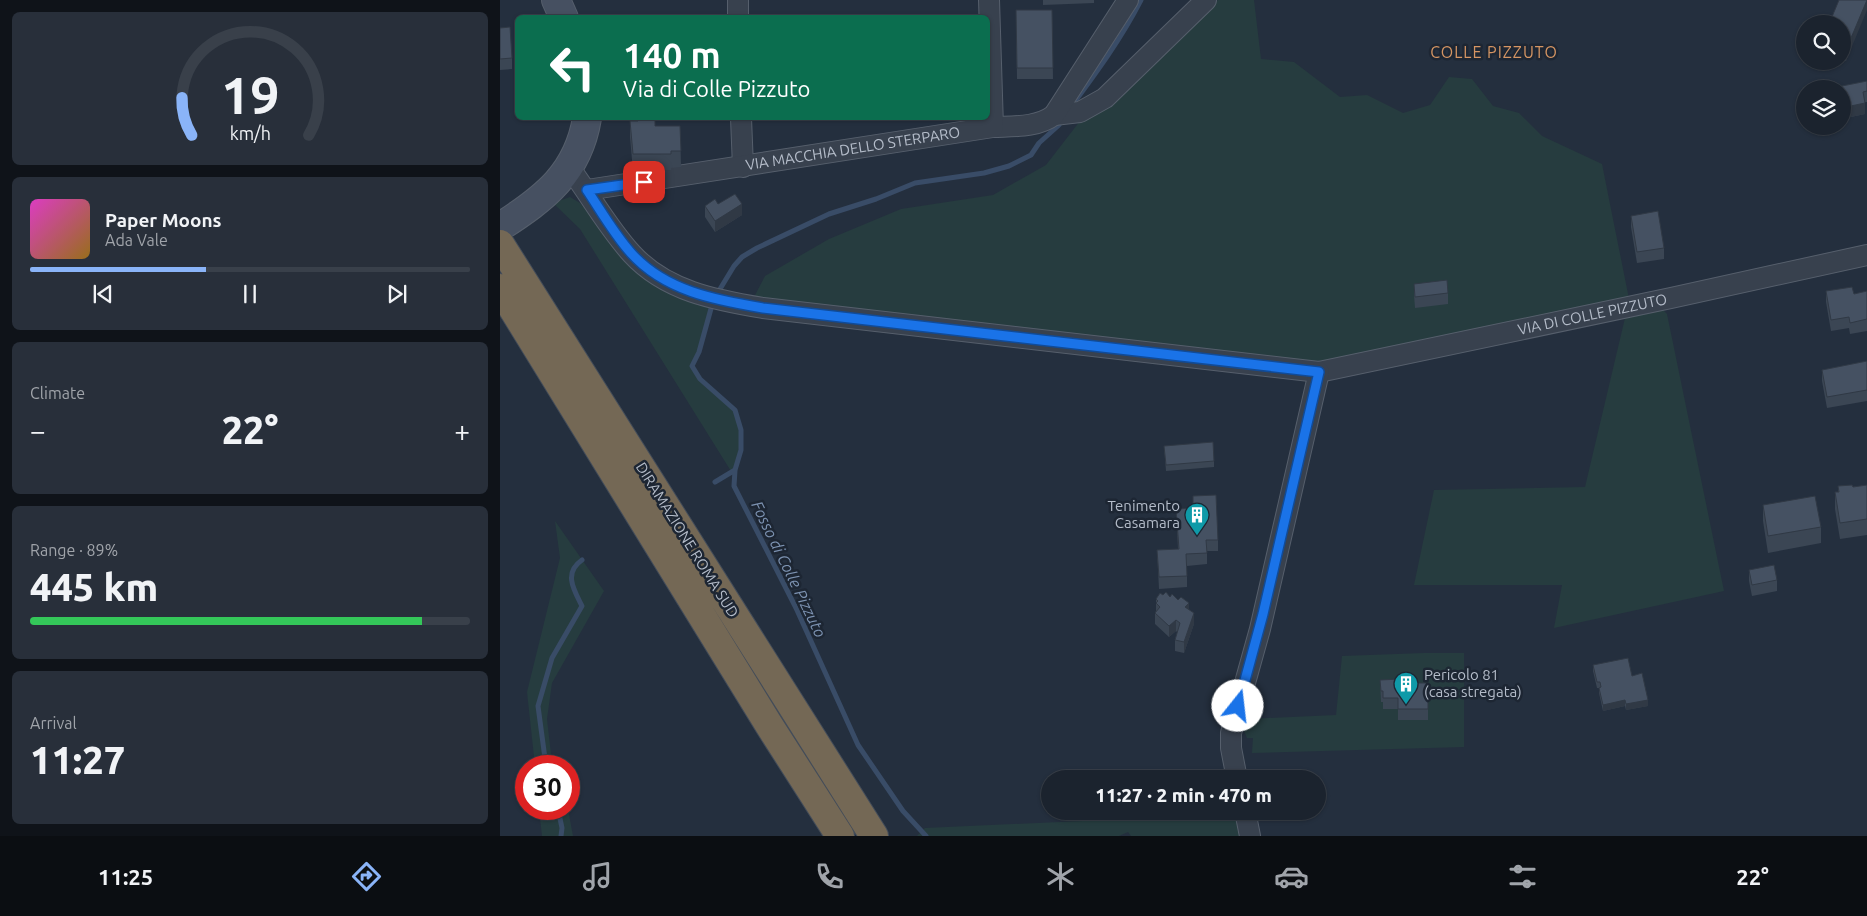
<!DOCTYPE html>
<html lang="en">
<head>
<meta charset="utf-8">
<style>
	body { margin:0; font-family:Ubuntu,sans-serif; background:#282f3a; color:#f1f3f6; height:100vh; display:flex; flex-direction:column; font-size:19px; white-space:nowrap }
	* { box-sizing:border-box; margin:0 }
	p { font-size:16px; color:#a0a4aa }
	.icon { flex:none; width:28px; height:28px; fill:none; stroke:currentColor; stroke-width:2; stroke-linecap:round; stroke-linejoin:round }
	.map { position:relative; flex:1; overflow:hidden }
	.panel { display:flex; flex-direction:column; gap:12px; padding:12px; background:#0f1319; width:500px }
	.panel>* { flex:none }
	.guide { position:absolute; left:15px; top:15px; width:475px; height:105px; border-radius:8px; box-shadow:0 1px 4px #0004,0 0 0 1px #39404a; background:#0b6e4f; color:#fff; overflow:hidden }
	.tools { position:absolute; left:1296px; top:15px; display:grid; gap:10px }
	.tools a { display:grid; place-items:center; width:55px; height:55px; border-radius:50%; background:#1b232e; box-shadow:0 1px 4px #0004,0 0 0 1px #39404a; font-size:25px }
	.speed { position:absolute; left:15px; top:755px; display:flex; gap:10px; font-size:25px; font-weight:700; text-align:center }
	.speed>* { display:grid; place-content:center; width:65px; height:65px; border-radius:50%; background:#1b232e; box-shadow:0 1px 4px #0004,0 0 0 1px #39404a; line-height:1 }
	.speed .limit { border:8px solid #d22; background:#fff; color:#111 }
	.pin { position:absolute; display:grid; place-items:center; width:42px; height:42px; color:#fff; margin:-21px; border-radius:10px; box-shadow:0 2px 8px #0006 }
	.me { position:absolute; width:55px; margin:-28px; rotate:16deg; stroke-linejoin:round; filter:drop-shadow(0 0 4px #0008) }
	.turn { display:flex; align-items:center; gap:18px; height:105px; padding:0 25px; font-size:22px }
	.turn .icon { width:65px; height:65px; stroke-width:2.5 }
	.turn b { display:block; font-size:35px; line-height:42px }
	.big { font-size:38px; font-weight:800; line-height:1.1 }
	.panel .card { flex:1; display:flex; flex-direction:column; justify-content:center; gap:8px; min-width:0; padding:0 18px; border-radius:8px; background:#282f3a }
	.panel .dial { align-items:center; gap:0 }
	.dial svg { height:130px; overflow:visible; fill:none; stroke:#39404a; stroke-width:7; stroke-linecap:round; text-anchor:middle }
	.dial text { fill:#f1f3f6; stroke:none }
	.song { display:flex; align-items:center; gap:15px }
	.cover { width:60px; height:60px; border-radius:8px; background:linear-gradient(135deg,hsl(310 70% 55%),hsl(40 70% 35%)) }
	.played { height:5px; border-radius:2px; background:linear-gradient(90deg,#8ab4f8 40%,#39404a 40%) }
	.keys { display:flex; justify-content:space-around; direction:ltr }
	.heat { display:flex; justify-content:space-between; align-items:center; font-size:28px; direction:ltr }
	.charge { height:8px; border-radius:4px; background:linear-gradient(90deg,#34c759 89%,#39404a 0) }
	.trip { position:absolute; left:541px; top:770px; width:285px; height:50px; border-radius:25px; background:#1b232e; box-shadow:0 1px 4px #0004,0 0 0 1px #39404a; font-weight:800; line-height:50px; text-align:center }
	.menu { display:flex; height:80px; justify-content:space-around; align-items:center; background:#0b0e12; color:#a0a4aa }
	.menu .icon { width:35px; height:35px }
	.menu .selected { color:#8ab4f8 }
	.menu b { font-size:22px; color:#f1f3f6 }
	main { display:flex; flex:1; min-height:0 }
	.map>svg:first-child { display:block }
	.green { fill:#263c3f; fill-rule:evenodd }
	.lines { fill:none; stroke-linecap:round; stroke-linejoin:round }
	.stream { stroke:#394c67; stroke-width:5 }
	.street-casing { stroke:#565f6c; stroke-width:22 }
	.secondary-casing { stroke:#565f6c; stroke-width:30 }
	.highway-casing { stroke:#434c59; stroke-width:30 }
	.street { stroke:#38414e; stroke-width:20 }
	.secondary { stroke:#465061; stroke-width:28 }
	.highway { stroke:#746855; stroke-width:28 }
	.wall { fill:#3b4654 }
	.shaded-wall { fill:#303945 }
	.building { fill:#455162; stroke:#303945 }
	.route-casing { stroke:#114b97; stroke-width:12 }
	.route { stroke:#1a73e8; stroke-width:9 }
	.labels { text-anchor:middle; stroke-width:5; stroke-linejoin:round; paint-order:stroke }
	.street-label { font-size:15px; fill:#b4bcc9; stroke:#1d2633 }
	.poi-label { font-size:15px; fill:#b4bcc9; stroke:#1d2633; text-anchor:end }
	.neighbourhood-label { font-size:16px; letter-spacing:1px; fill:#d59563; stroke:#1d2633 }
	.water-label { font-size:16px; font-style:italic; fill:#7c92b1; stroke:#1d2633 }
</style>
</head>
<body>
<main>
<section class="panel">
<div class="card dial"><svg viewBox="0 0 100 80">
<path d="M14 69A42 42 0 1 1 86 69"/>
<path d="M14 69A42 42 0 0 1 8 46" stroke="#8ab4f8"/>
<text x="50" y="56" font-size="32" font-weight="700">19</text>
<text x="50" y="72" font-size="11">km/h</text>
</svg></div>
<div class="card">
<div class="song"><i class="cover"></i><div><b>Paper Moons</b><p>Ada Vale</p></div></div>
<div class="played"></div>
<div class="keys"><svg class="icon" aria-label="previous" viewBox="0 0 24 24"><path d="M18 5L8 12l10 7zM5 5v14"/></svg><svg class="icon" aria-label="pause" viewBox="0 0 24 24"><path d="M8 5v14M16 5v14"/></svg><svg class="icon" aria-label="next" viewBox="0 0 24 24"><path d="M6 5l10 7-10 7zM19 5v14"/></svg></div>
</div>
<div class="card"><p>Climate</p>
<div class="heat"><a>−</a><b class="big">22°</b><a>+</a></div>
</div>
<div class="card"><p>Range · 89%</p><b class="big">445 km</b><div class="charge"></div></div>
<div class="card"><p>Arrival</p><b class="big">11:27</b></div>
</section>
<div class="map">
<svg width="1367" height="836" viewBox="0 0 1367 836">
	<rect width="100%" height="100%" fill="#242f3e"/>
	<path class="green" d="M718 0H754L761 59 794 62 840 97 867 95 903 113 930 105 949 77 972 79 993 106 1019 113 1042 136 1102 164 1129 299 844 358 807 363 253 299 265 276 329 239 401 209 493 195 546 165 580 121 602 108Z
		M70 197 80 203 98 222 212 305 199 352 192 366C212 399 248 402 241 450 240 459 235 467 234 476L80 229 53 203Z
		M1163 310 1167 314 1224 591 1054 628 1062 585H914L934 490 1085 487 1125 318Z
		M55 521 104 591 52 683 47 719 51 754 55 766H35L27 692 60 558Z
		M924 653H964V747L752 753 753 738H747L743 729 745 719 836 715 842 656ZM881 691 928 719 898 720V709H884L883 702 881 701Z
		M39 809H68L73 836H42Z
		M736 814 740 836H631L628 832 619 836H417L425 828Z"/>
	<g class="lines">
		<path class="stream" d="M570 108C596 73 621 39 641 0
			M217 294 234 266 242 257 257 248 329 214 376 199 415 183 484 173 509 166 531 155 539 143 559 125
			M212 305 199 352 192 366 200 379 235 410 241 430V450L235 470 234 486 296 608 358 745 403 811 426 836
			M215 482 235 470
			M46 766 38 706 52 658 82 606C74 590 63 573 82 560
			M58 809 62 828 61 836"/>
		<defs>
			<g id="street">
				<path d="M238 0V18"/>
				<path d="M554 115 580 112 605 98 706 0"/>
				<path d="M241 118 243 167"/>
				<path d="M493 127C513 126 537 128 554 115L628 0"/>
				<path id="s1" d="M69 167C90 195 108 228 132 254 166 291 215 300 263 308L819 372 1171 298 1367 255"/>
				<path id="s2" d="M87 190 493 127 489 0"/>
				<path d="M737 779 731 748V733L760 629 819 372"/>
				<path d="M745 811 750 836"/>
			</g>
			<path id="secondary" d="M56 0 64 18
				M0 227C45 198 78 173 87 118"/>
			<path id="highway" d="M0 244 374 836
				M0 288 269 725 340 836"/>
		</defs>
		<use href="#street" class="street-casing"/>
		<use href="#secondary" class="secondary-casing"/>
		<use href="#highway" class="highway-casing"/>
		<use href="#street" class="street"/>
		<use href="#secondary" class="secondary"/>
		<use href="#highway" class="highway"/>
	</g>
	<path class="wall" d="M543 0H594V3L543 5Z
		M1367 0 1346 61 1342 60V24Z
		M516 10H552L553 79H517Z
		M0 28 12 58V69L0 70Z
		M1367 81V102H1365V114L1346 118 1342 101V86Z
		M130 121 155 126H180L181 167 171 168V170L133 171 130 137Z
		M218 204 242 215 215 232 205 217V206Z
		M1131 216 1164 248V259L1137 263 1131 227Z
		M914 284 948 293V304L915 308 914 295Z
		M1326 291 1354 294 1367 291V331L1350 334 1349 328 1331 331 1326 302Z
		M1367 361V401L1327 408 1322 381V370Z
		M664 446 714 461V467L666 471Z
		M1367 485V535L1340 539 1335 509V492H1338V486L1353 487Z
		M1263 505 1321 527V543L1268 553 1263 521Z
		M676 509 718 540V551H707V564L687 566V587L659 589 657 550 678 549Z
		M1249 570 1277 580V591L1252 596 1249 581Z
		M663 595 670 597 689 610 694 624 684 653 675 651V640L678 633 676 631 669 637 655 624V613L656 611V599Z
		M1093 665 1132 676 1148 706 1126 710 1125 706 1103 711 1099 693V688H1097L1093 671Z
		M880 680 901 683H928V720H898V709H883V702H881Z"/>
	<path class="shaded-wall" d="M1367 0V10L1346 61V50Z
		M1365 103V114L1346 118V107Z
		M242 204V215L215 232V221Z
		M689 603V614L685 607Z
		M694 613V624L684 653V642Z
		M676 620V631L669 637V626Z
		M1125 700V706L1103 711V705Z
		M1148 700V706L1126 710V704Z"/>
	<path class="building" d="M1339 0H1367L1346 50 1342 49V24H1329Z
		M516 10H552L553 68H517Z
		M258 16 299 17 257 18Z
		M10 27 12 58 0 59V28Z
		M1367 81V91L1363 92 1365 103 1346 107 1342 86Z
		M138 118H155V126H180L181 151H171V154H133L130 121H138Z
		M235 194 242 204 215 221 205 206 215 199 218 204Z
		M1158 211 1164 248 1137 252 1131 216Z
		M947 280 948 293 915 297 914 284Z
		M1352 287 1354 294 1367 291V319L1350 323 1349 317 1331 320 1326 291Z
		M1367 361V390L1327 397 1322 370Z
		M713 442 714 461 666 465 664 446Z
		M1352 485 1353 487 1367 485V519L1340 523 1335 492H1339L1338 486Z
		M716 495 718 540H706L707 553 686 554 687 576 659 577 657 550 679 549 676 509 693 508V496Z
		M1315 496 1321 527 1268 536 1263 505Z
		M1274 565 1277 580 1252 585 1249 570Z
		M666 592 670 597 672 594 678 600 681 597 689 603 685 607 694 613 684 642 675 640 680 623 676 620 669 626 655 613 660 607 656 603 658 601 656 599 660 593 663 595Z
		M1128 658 1132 676 1142 673 1148 700 1126 704 1125 700 1103 705 1099 688 1101 687 1100 682H1097L1093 665Z
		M901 679V683H928V709H898V698H883V691H881L880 680Z"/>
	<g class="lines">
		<defs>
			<path id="route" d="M144 182 87 190C101 211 114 234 131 253 165 291 215 300 263 308L819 372 763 614 738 706"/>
		</defs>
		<use href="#route" class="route-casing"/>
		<use href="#route" class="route"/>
	</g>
	<defs>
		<symbol id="building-pin" viewBox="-11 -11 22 30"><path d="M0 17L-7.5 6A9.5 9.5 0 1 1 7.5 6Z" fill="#0f9aa8" stroke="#1d2633"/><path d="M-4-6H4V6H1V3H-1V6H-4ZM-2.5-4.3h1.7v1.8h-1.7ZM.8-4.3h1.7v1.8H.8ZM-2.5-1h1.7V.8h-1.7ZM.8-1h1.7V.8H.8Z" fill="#fff"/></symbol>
	</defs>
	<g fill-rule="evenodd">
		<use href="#building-pin" x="683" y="501" width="28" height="38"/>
		<use href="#building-pin" x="892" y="670" width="28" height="38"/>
	</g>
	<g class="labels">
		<g class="street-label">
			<text dy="5" stroke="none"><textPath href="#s2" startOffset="269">VIA MACCHIA DELLO STERPARO</textPath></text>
			<text dy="5" stroke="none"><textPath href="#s1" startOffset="1091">VIA DI COLLE PIZZUTO</textPath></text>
			<text transform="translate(187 540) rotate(58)" y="5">DIRAMAZIONE ROMA SUD</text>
		</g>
		<g class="poi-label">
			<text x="680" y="511">Tenimento<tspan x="680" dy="17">Casamara</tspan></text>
			<text x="924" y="680" text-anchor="start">Pericolo 81<tspan x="924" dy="17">(casa stregata)</tspan></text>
		</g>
		<g class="neighbourhood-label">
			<text x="994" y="58">COLLE PIZZUTO</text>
		</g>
		<g class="water-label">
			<text transform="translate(289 569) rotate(64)" y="6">Fosso di Colle Pizzuto</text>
		</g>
	</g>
</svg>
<div class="tools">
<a><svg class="icon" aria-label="search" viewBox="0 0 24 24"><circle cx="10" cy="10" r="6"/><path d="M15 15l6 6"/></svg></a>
<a><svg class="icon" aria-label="layers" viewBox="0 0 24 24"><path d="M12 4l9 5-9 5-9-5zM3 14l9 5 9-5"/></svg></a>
</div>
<div class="speed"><div class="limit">30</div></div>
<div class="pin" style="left:144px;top:182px;background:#d93025"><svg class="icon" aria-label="arrive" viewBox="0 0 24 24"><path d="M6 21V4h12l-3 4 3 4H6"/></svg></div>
<svg class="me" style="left:738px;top:706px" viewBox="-20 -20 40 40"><circle r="19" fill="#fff"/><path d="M0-13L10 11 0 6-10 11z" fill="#1a73e8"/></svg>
<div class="trip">11:27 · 2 min · 470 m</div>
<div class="guide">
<div class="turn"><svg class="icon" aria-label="left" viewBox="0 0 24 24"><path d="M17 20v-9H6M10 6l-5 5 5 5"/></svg><div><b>140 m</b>Via di Colle Pizzuto</div></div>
</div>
</div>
</main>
<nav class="menu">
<b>11:25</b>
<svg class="icon selected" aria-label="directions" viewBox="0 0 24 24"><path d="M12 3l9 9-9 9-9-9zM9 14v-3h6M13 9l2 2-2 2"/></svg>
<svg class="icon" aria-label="music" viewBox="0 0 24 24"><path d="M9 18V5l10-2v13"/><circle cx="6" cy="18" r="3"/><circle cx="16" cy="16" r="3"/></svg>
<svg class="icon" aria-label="phone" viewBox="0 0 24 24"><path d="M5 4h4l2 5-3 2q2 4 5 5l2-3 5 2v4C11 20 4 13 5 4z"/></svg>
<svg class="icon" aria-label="climate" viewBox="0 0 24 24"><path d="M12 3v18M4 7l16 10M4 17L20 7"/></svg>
<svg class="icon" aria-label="car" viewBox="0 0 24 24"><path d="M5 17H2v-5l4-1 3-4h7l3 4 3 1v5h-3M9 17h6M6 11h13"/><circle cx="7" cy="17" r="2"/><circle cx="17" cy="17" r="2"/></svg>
<svg class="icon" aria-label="filters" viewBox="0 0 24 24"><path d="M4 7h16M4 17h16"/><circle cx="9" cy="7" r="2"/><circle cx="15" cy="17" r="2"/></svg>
<b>22°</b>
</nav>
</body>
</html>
